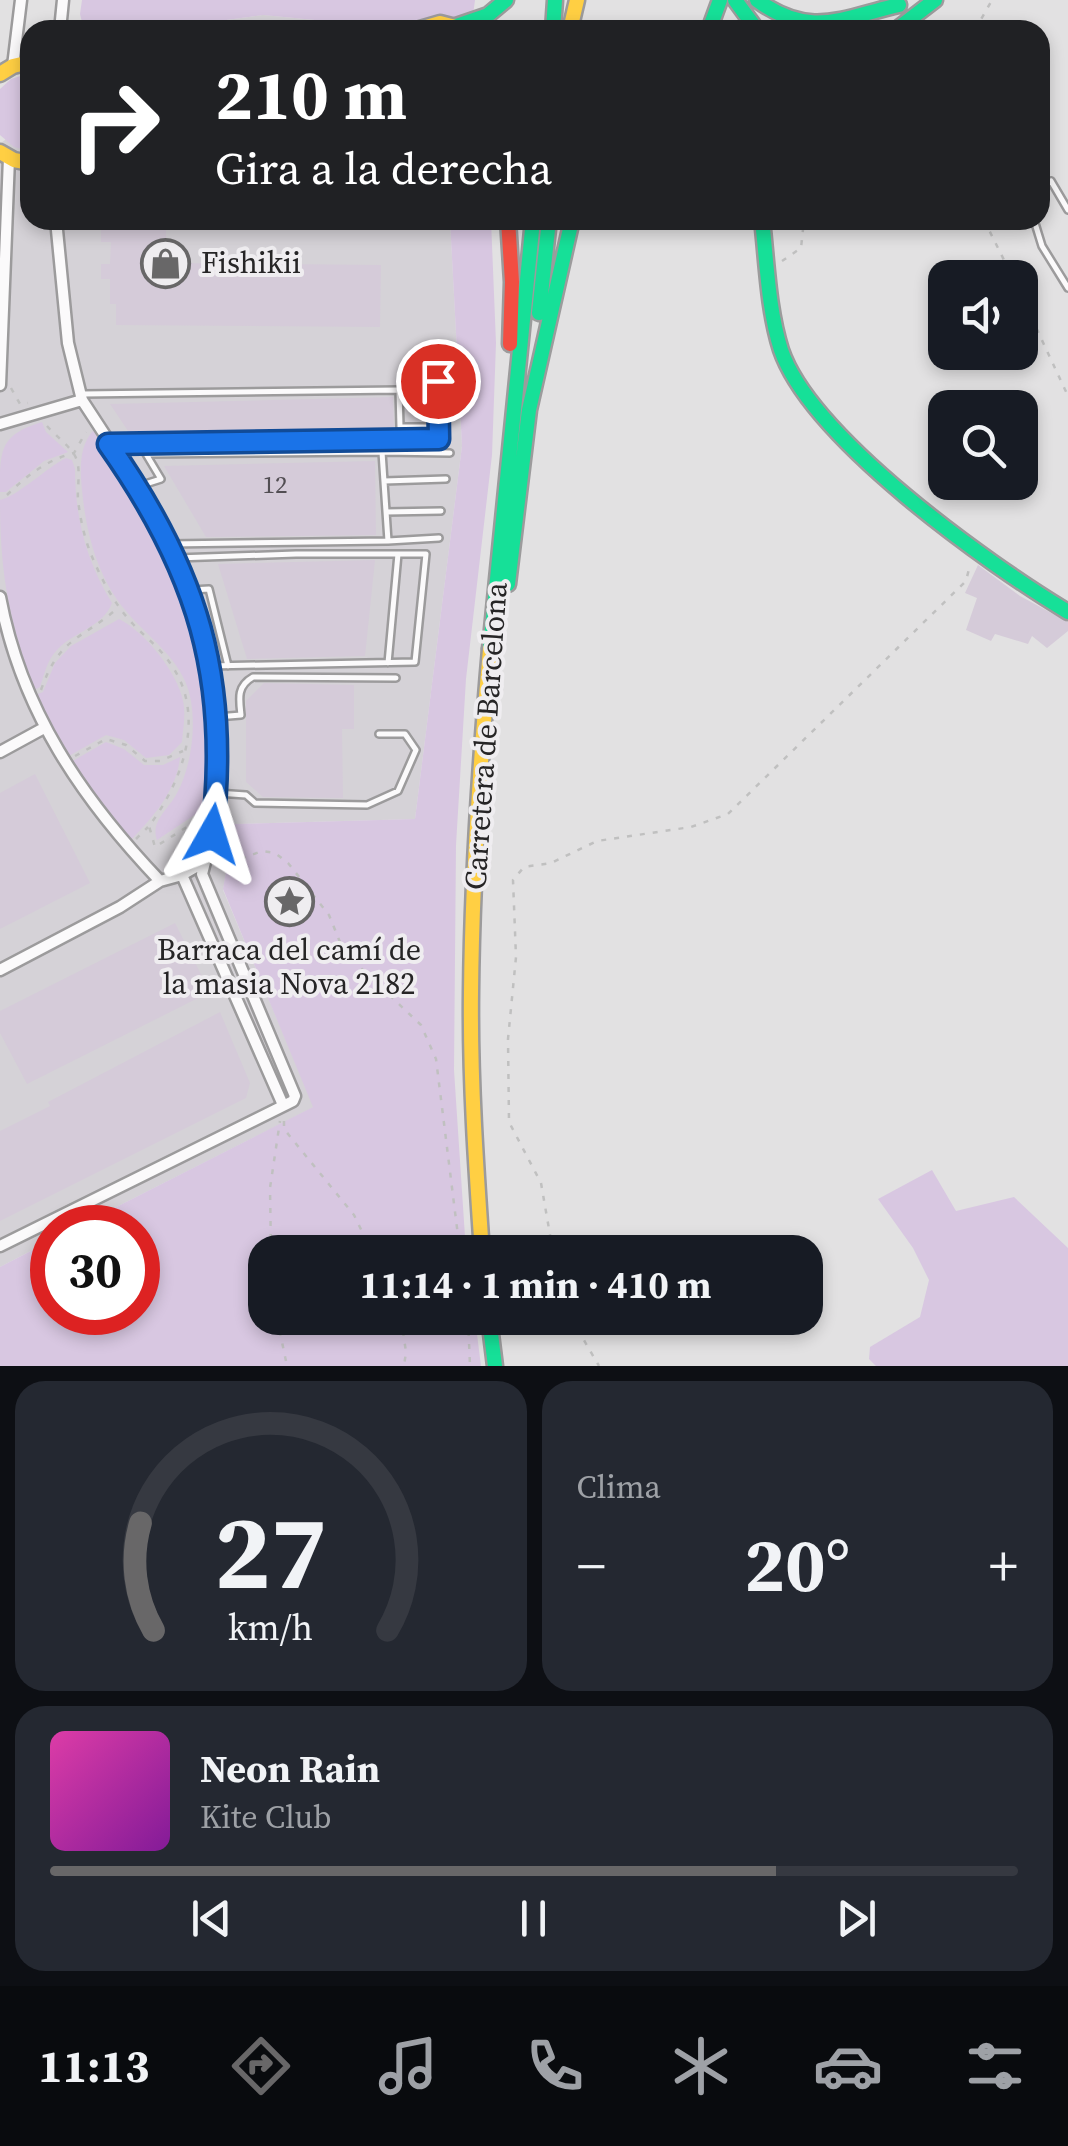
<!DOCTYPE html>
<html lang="es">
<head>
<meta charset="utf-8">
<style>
	body { margin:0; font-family:"Source Serif 4",serif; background:#242831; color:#f1f3f6; height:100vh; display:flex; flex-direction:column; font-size:38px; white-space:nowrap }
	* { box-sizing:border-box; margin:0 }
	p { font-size:32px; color:#9ea1a6 }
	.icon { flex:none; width:55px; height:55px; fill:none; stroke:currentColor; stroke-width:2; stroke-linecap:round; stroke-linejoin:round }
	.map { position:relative; height:1366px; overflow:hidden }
	.sheet { display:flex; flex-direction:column; gap:15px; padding:15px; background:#0d0f14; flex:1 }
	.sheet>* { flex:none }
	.guide { position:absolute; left:20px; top:20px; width:1030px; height:210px; border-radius:30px; box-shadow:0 5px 15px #0003; background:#202124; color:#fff; overflow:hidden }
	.tools { position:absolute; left:928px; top:260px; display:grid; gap:20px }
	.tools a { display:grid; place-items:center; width:110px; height:110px; border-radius:20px; background:#171b24; box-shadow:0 5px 15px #0003; font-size:50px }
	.speed { position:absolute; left:30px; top:1205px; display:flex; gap:20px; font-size:50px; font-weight:700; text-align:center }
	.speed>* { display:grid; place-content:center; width:130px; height:130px; border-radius:50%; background:#171b24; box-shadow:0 5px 15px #0003; line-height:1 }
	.speed .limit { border:15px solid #d22; background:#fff; color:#111 }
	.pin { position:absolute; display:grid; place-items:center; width:85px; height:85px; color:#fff; margin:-42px; border:5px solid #fff; border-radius:50%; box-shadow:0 2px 10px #0007 }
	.me { position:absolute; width:110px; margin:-55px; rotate:6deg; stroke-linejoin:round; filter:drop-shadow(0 0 8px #0008) }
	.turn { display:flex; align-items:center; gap:35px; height:210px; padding:0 30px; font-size:45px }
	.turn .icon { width:130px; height:130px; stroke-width:2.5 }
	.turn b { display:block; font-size:70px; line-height:85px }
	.big { font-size:75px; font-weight:700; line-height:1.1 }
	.sheet .card { flex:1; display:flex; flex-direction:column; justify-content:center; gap:15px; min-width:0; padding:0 35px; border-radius:30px; background:#242831 }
	.sheet .dial { align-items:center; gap:0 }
	.dial svg { height:260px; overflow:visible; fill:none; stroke:#363941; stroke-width:7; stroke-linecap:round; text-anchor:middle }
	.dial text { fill:#f1f3f6; stroke:none }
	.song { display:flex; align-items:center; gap:30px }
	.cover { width:120px; height:120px; border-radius:15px; background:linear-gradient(135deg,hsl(320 70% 55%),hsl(290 70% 35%)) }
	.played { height:10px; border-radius:5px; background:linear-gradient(90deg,#686768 75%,#363941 75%) }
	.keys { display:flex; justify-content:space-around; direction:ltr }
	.heat { display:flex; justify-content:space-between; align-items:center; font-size:55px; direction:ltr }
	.sheet .tiles { flex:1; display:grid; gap:15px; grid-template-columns:1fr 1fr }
	.card:last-child { grid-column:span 2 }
	.trip { position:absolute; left:248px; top:1235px; width:575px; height:100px; border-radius:30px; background:#171b24; box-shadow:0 5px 15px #0003; font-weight:700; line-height:100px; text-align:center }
	.tab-bar { display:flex; height:160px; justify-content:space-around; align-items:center; background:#090b0e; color:#9ea1a6 }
	.tab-bar .icon { width:70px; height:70px }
	.tab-bar .on { color:#686768 }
	.tab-bar b { font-size:45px; color:#f1f3f6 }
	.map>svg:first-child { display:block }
	.built { fill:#d5d2d7 }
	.green { fill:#d8c7e1 }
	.building { fill:#d5cbd9 }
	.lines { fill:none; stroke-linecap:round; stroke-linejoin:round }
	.lane-casing { stroke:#9c9b9c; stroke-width:10 }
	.street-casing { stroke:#9c9b9c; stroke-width:15 }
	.fast-casing { stroke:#9c9b9c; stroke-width:19 }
	.slow-casing { stroke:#9c9b9c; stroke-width:19 }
	.jam-casing { stroke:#9c9b9c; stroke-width:19 }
	.path { stroke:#c0c0c0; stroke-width:2.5; stroke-dasharray:5 8; stroke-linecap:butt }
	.lane { stroke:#fbfafb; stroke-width:5 }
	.street { stroke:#fbfafb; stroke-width:10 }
	.fast { stroke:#16e098; stroke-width:14 }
	.slow { stroke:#ffcf43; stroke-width:14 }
	.jam { stroke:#f24e42; stroke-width:14 }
	.route-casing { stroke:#114b97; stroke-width:25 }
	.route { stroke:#1a73e8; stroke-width:18 }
	.labels { text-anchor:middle; stroke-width:8; stroke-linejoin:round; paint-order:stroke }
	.number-label { font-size:25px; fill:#524e53 }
	.poi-label { font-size:30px; fill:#262526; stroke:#efedf0; text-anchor:start }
	.street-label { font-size:30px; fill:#262526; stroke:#efedf0 }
</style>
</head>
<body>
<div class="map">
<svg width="1068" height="1366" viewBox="0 0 1068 1366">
	<rect width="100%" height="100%" fill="#e2e1e2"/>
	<path class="built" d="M263 15 378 26 377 30H152Z
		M30 119V220H450L462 446 415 819 234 824 223 890 314 1107 77 1227 52 1228V1240L0 1267V144Z"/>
	<path class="green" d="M82 0H475L471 30H377V26L263 15 152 30H84L80 14Z
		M30 73V151L14 147 0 135V89L11 79Z
		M450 220H491L496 343 492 455 466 679 456 845 454 1070 466 1252H265V1318H475L481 1366H0V1267L52 1240V1312H138V1228L77 1227 313 1107 223 889 234 824 415 819 462 446Z
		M42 422 46 432 68 452 44 461 6 492H0C0 449 0 435 42 422Z
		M93 431C110 456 131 481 145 508 201 614 220 712 207 830L195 824 204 819 205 808 157 840C150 821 169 809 177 793 193 764 199 712 185 681 172 652 145 634 126 611 97 577 86 532 82 490 80 470 79 446 93 431Z
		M66 458 72 460 75 469C75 517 86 561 112 603 103 627 73 632 57 650 47 660 44 675 40 687L34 690C9 619 0 575 0 500 18 496 46 468 66 458Z
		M119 619C145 632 177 672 183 701 186 715 183 728 182 742L169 755 146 758 124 740 106 735 67 757 36 695 43 692 55 663 71 646Z
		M106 742 124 749 144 765H163L180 757C177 790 153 817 131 840L95 798 71 762Z
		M932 1170 956 1211 1014 1197 1068 1248V1366H876L869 1359 870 1347 920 1317 929 1280 913 1248 878 1199Z"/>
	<path class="building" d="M111 220H166V263L381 265 380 327 116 325V304H110V279H101V264H110L111 242H101V222L111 223Z
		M393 397 394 433 132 437 110 404Z
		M375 461 376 535 206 537 164 466Z
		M375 560 365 656 247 659 218 564Z
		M978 565 1020 596 1068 622V631L1047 648 1032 636 1028 644 995 634 991 641 966 630 977 598 965 593Z
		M264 683 354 685V729H342L343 798 263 797 246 782V701Z
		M35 774 90 883 0 929V793Z
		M175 923 210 992 27 1084 0 1033V1011Z
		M220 1012 250 1083 246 1098 0 1221V1131L50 1106 48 1102Z"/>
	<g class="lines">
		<defs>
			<path id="lane" d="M1040 189 1051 181 1068 210
				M1034 220 1042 246 1068 288
				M83 394 399 390 400 427H439
				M110 444 439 439 438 381
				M382 452 450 453
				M384 481 446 479
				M139 486 161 479 146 454 382 452 388 541 169 544
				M386 512 441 511
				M388 541 439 538
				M176 558 296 554H426L415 662 209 666
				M192 590 209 589 228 666
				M388 663 398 554
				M217 717 241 715C239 698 237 686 253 677L396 678
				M217 793 246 795 255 803 367 805 398 791 416 750 405 734H379"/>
			<path id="street" d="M60 30 63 0
				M13 66 21 0
				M0 385 9 158
				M0 424 82 400
				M0 597C21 710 82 799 160 881
				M0 752 44 728
				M182 875 283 1105
				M0 970 120 907 160 881 182 875 203 863
				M0 1246 293 1101 295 1096 202 874 212 835 218 759 215 706 197 608 148 501 82 400 68 343 56 220"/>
			<path id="fast" d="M735 0 757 30
				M757 0C810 39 842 18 899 5
				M456 26 488 15 506 0
				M553 30 555 0
				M709 30 720 0
				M896 30 935 0
				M762 220C767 263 768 309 781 350 811 438 988 564 1068 612
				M539 313 549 220
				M508 584 529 410 572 220
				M490 649 533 220
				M489 1318 495 1366"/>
			<path id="slow" d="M416 30 440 23 463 29
				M570 30 577 0
				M0 74 13 66 30 62
				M0 152 14 160 30 163
				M482 1252C476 1166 470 1079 471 993 472 878 480 763 490 649"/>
			<path id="jam" d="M508 220 512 282 510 344"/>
		</defs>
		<use href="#lane" class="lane-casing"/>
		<use href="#street" class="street-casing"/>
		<use href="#fast" class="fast-casing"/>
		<use href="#slow" class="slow-casing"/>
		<use href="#jam" class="jam-casing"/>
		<path class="path" d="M975 30 992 0
			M984 220 1013 278
			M782 261 801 248 804 220
			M1020 293 1068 396
			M11 388 20 404 28 403
			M47 426C55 435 67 444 74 454 82 467 77 485 78 499 80 519 85 541 93 559 103 582 115 605 133 624 145 637 160 648 170 663 207 714 183 781 149 826L155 847 190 825
			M7 495C26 476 47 460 74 453L86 432
			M41 690C59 638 79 641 118 608
			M75 756 106 739 126 745 145 761H160L183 751
			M136 839 148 827
			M217 863 222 866 262 851 275 853 288 863 329 915 344 952 421 1025 436 1059 460 1252
			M284 1121V1129L354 1215 372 1252
			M271 1252 270 1188 280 1121
			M553 1252 541 1183 509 1122 508 1039 516 957 513 880 524 867 551 863 597 841 691 827 728 814 966 581 970 565
			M277 1318 287 1366
			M401 1318 406 1352 404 1366
			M468 1318 470 1366
			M571 1318 599 1366"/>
		<use href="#lane" class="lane"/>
		<use href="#street" class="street"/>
		<use href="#fast" class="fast"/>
		<use href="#slow" class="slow"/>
		<use href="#jam" class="jam"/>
	</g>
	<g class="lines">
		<defs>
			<path id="route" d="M212 834C231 679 197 570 108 444L439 439 438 381"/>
		</defs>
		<use href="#route" class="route-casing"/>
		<use href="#route" class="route"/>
	</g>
	<defs>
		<symbol id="shop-ring" viewBox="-11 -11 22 22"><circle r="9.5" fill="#efedf0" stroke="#686768" stroke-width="1.5"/><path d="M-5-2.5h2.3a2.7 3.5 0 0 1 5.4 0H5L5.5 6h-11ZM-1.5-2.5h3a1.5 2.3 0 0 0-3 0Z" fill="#686768"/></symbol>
		<symbol id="sight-ring" viewBox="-11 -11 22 22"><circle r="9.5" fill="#efedf0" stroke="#686768" stroke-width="1.5"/><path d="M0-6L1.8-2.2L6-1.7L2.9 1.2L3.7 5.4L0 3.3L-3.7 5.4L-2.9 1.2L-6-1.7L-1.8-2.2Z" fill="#686768"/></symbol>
	</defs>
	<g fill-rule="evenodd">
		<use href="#shop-ring" x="138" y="236" width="55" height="55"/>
		<use href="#sight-ring" x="262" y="874" width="55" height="55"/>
	</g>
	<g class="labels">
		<g class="number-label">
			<text x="275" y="493">12</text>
		</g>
		<g class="poi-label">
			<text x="201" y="273">Fishikii</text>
			<text x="289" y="960" text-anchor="middle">Barraca del camí de<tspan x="289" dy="34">la masia Nova 2182</tspan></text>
		</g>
		<g class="street-label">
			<text transform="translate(486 736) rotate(-86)" y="10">Carretera de Barcelona</text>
		</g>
	</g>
</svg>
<div class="tools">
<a><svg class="icon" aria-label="sound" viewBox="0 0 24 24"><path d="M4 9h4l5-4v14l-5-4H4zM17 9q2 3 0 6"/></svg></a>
<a><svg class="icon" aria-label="search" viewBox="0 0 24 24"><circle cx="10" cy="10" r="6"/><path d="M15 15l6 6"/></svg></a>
</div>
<div class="speed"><div class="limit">30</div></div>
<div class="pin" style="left:438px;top:381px;background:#d93025"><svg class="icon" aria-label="arrive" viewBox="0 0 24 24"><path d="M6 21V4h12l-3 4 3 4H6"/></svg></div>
<svg class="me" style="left:212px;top:834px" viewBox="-20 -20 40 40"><path d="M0-17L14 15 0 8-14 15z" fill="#1a73e8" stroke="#fff" stroke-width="4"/></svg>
<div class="trip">11:14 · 1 min · 410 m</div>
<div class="guide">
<div class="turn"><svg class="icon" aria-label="right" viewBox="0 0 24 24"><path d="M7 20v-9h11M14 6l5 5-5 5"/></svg><div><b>210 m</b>Gira a la derecha</div></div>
</div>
</div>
<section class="sheet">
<div class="tiles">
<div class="card dial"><svg viewBox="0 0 100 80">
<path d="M14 69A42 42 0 1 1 86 69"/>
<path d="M14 69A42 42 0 0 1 10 36" stroke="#686768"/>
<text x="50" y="56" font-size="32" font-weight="700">27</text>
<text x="50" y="72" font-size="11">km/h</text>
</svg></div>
<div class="card"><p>Clima</p>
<div class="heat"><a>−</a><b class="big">20°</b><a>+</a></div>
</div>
<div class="card">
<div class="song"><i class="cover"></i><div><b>Neon Rain</b><p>Kite Club</p></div></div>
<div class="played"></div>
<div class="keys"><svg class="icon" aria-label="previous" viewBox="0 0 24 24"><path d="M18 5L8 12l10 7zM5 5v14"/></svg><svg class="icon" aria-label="pause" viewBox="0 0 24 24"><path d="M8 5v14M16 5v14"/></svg><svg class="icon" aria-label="next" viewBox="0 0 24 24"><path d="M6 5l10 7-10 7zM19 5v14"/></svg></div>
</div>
</div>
</section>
<nav class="tab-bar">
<b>11:13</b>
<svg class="icon on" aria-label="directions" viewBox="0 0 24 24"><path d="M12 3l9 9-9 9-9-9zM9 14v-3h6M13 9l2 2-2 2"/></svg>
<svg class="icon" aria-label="music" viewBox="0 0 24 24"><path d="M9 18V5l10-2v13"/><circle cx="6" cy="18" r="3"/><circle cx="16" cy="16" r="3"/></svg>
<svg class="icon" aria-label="phone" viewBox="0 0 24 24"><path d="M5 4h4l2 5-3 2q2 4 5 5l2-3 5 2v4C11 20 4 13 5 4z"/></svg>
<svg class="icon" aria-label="climate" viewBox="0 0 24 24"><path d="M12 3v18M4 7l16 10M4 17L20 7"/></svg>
<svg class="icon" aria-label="car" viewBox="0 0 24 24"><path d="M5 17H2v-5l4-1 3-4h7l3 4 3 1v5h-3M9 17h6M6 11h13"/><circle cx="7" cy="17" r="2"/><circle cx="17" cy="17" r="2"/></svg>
<svg class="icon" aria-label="filters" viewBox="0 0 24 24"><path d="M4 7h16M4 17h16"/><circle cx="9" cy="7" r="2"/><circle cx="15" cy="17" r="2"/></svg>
</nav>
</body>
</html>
